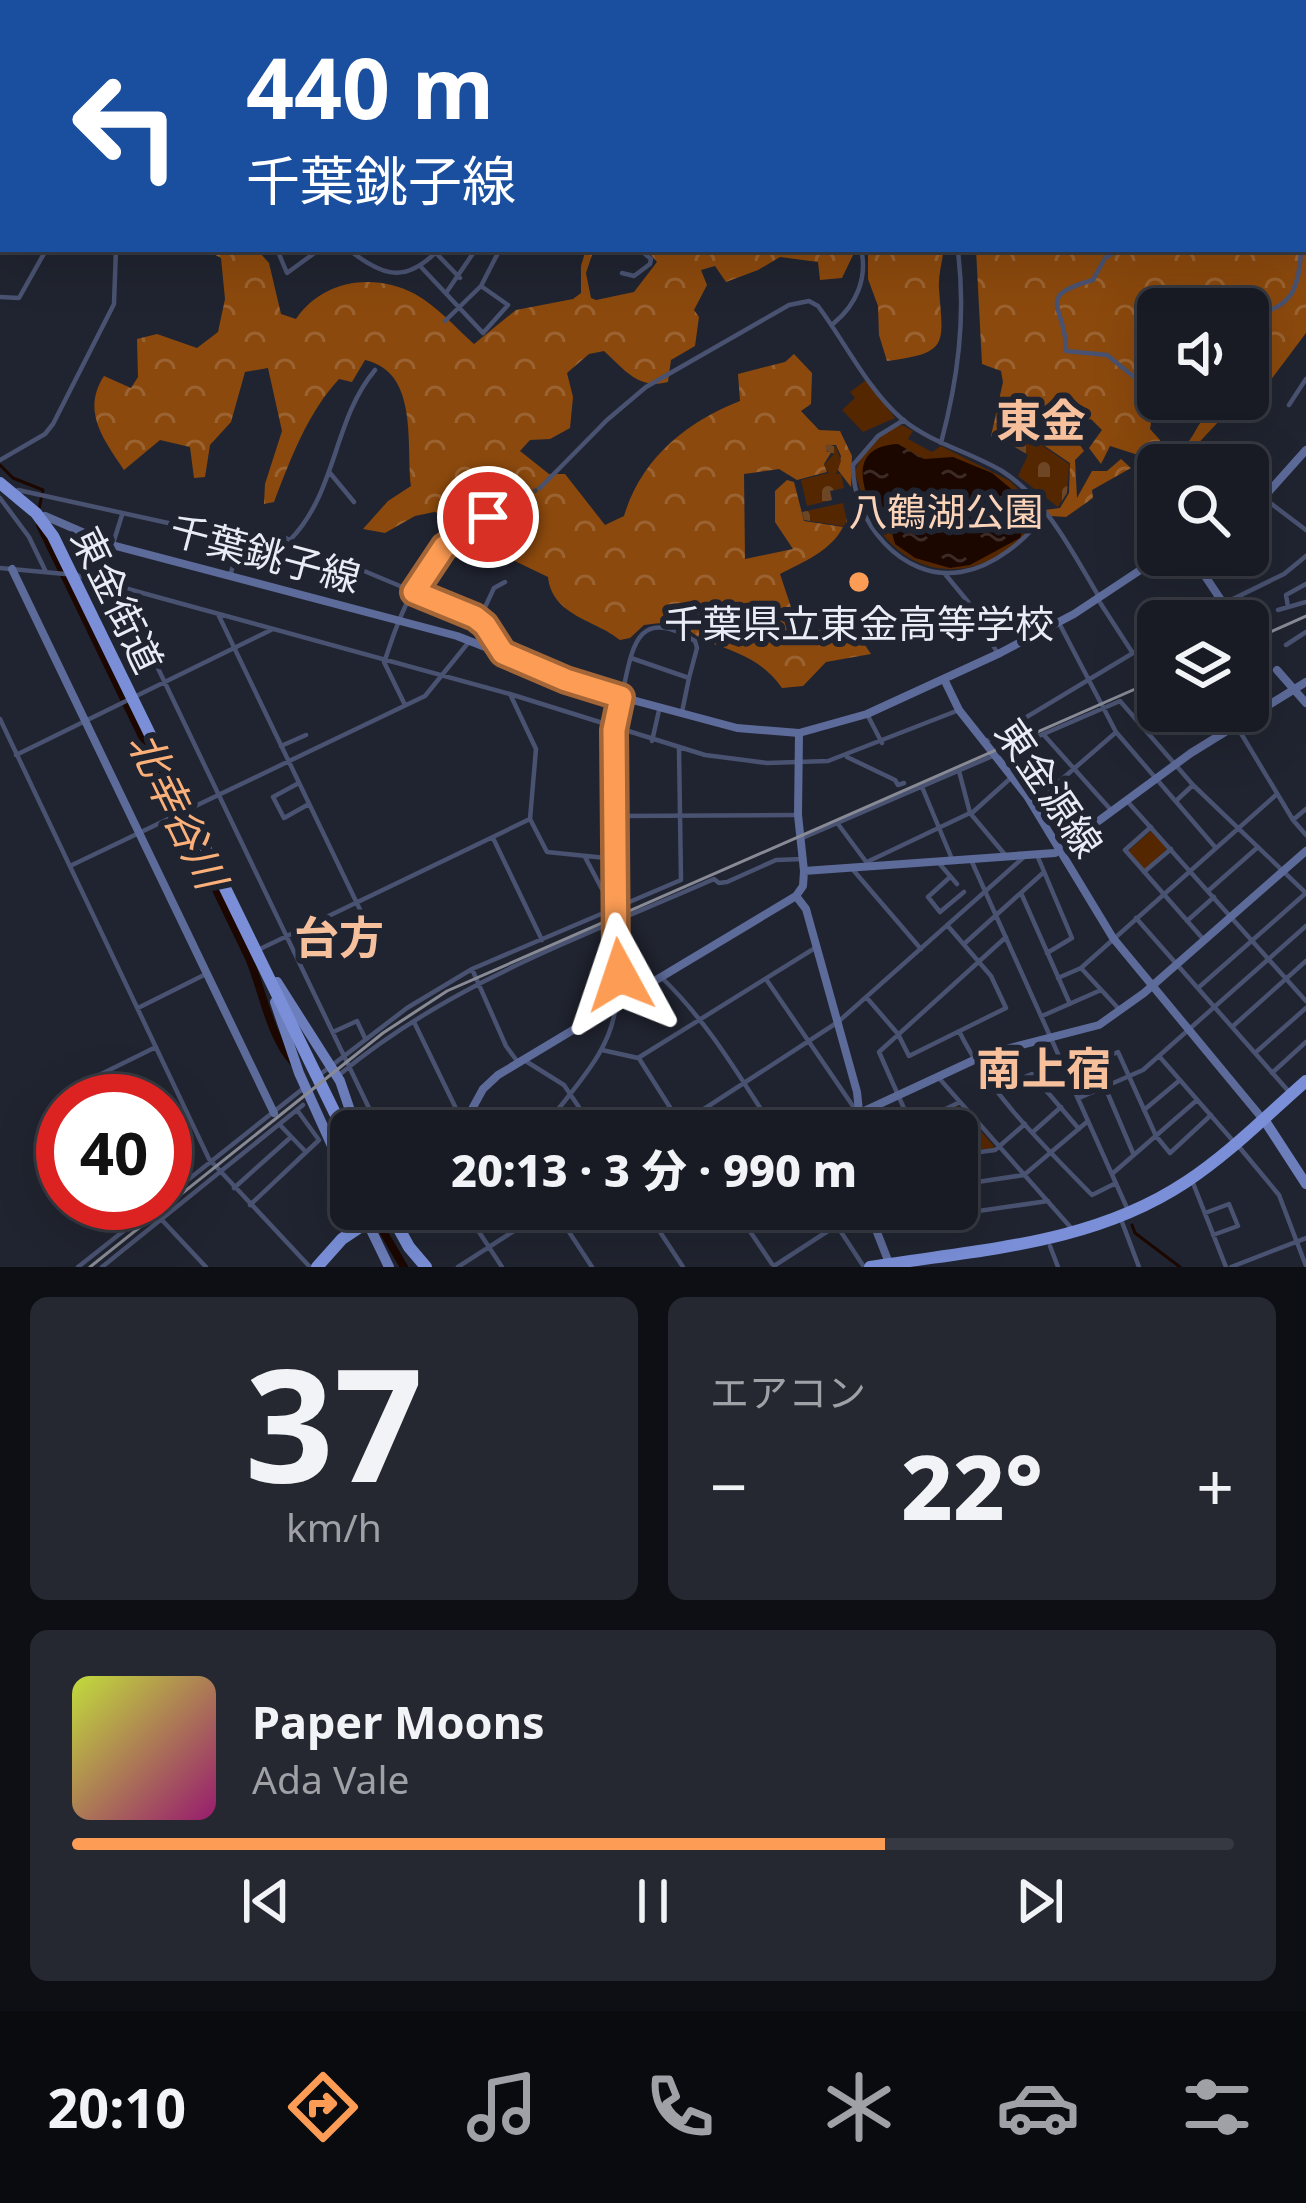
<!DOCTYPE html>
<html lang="ja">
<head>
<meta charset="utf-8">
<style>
	body { margin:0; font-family:"Noto Sans","Noto Sans JP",sans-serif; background:#252831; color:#f1f3f6; height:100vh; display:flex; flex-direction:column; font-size:45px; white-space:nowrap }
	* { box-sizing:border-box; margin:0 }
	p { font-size:39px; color:#9fa1a6 }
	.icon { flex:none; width:66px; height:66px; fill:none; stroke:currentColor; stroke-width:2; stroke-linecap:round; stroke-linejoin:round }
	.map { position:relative; height:1267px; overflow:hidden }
	.panel { display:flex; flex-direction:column; gap:30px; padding:30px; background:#0d0f14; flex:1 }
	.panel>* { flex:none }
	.guide { position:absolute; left:0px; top:0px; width:1308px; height:252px; box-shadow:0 12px 48px #0002,0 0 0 3px #363941; background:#1a4fa0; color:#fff; overflow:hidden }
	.controls { position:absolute; left:1137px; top:288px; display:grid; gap:24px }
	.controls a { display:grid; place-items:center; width:132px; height:132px; border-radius:18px; background:#181b24; box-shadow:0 12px 48px #0002,0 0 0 3px #363941; font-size:60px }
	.speed { position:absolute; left:36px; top:1074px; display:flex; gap:24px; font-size:60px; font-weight:700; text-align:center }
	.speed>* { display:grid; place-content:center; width:156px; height:156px; border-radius:50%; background:#181b24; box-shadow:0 12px 48px #0002,0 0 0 3px #363941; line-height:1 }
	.speed .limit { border:18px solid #d22; background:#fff; color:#111 }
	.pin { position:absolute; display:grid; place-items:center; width:102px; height:102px; color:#fff; margin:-51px; border:6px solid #fff; border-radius:50%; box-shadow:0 3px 12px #0007 }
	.me { position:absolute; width:132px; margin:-66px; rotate:355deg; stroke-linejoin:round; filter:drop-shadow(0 0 9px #0008) }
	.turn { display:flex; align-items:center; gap:42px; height:252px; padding:0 48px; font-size:54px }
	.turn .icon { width:156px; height:156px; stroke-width:2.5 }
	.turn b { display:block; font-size:84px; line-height:102px }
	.big { font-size:90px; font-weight:800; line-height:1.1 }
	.panel .card { flex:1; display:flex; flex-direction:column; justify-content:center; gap:18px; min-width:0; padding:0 42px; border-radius:18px; background:#252831 }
	.panel .dial { align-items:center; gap:0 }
	.dial b { font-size:156px; line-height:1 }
	.song { display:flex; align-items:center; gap:36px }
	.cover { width:144px; height:144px; border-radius:18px; background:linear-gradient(135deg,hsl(70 70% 55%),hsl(320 70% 35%)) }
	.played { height:12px; border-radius:6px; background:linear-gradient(90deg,#fd9d55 70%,#363941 70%) }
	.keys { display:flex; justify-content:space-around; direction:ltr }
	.heat { display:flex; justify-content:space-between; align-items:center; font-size:66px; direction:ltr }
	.panel .tiles { flex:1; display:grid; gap:30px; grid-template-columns:1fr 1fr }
	.card:last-child { grid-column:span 2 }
	.trip { position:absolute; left:330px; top:1110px; width:648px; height:120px; border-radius:18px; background:#181b24; box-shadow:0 12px 48px #0002,0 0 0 3px #363941; font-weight:800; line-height:120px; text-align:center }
	.tab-bar { display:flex; height:192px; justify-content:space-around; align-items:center; background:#0a0b0e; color:#9fa1a6 }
	.tab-bar .icon { width:84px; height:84px }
	.tab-bar .on { color:#fd9d55 }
	.tab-bar b { font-size:54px; color:#f1f3f6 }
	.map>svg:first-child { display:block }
	.forest { fill:url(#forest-crowns) }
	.cemetery { fill:url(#cemetery-stones) }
	.green { fill:#552700 }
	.water { fill:url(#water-ripples) }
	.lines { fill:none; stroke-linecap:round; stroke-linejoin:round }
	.stream { stroke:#1b0700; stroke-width:3 }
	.river { stroke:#1b0700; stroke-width:8 }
	.street-tunnel { stroke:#3e424d; stroke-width:4.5; stroke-dasharray:4.5 2; stroke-linecap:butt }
	.street { stroke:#495270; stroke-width:4.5 }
	.secondary { stroke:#5d6b9a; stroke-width:8 }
	.primary { stroke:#6c7ebb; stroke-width:10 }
	.highway { stroke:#7a8fd8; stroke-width:12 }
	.rail { stroke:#888b95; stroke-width:3 }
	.route-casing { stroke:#a46637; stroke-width:30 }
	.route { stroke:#fd9d55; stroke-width:21 }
	.poi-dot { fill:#fd9d55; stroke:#202430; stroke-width:4.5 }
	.labels { text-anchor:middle; stroke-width:12; stroke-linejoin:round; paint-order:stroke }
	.park-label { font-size:39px; fill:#fad3b8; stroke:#202430 }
	.street-label { font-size:39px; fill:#e9ecf4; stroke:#202430 }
	.poi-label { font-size:39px; fill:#e9ecf4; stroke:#202430 }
	.water-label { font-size:42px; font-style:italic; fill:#fbaf79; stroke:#202430 }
	.quarter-label { font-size:45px; font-weight:bold; fill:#f7c09c; stroke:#202430 }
</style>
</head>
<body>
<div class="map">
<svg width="1306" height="1267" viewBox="0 0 1306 1267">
	<defs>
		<pattern id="forest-crowns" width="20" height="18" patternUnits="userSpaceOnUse" patternTransform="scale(3)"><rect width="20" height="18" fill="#8b490d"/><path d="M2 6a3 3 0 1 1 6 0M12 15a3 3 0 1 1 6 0" fill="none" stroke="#9b6331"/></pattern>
		<pattern id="cemetery-stones" width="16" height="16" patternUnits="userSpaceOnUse" patternTransform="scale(3)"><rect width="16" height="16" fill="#552700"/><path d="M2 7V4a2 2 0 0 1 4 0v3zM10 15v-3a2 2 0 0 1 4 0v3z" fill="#6d4626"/></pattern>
		<pattern id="water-ripples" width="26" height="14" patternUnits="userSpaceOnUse" patternTransform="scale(3)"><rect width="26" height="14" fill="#1b0700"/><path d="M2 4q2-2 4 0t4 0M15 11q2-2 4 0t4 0" fill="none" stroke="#3c2b26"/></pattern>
	</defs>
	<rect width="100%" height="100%" fill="#202430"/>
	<path class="forest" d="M32 0H251L253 3H23Z
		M1306 205V333L1252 405 1246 406 1229 399H1248V309H1158V399H1219L1192 419 1162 409 1151 387 1144 389 1153 412 1150 429 1160 440 1164 459 1157 461 1110 446 1101 464 1089 448 1102 430 1091 419 1071 423 1049 411 1007 441H996L991 436 1003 382 1001 371 982 364 976 249H1305Z
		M204 249H261L260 253 269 263 281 314 296 319C322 280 374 272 415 294 437 306 456 328 474 344L516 310 573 299 581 293V266L586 249H594L586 273 591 298 596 300 634 292 657 262 646 249H860L854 253 842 278 820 280 818 262 780 257 758 270 726 282 715 266 701 270 707 285 694 310 699 317 695 346 671 360 668 382C638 390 624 369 604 351L589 354 567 373 573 397 570 428 550 439 530 440 520 451 549 474H565L605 525 624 516C641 459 686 422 740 401L738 374 785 362 794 354 812 373 811 404 801 411 819 430 840 431 852 456 851 487 838 470 841 456 836 445H826L827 452 832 451 824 464 827 472 797 480 779 469 744 474 745 559 793 549 775 522V491L787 480 794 482 804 521 843 527C831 551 803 562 780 574L801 637 843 621 850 623 871 654 826 662 803 686 782 688C763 661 738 652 708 642 696 638 688 626 674 623 665 622 653 624 644 625L630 638 620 640C596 620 552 616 548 577L488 548 490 531 495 526 482 510 453 516 434 512 415 516 385 533 363 529 388 501 411 486C406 444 419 372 365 360L352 382 339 379C307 414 291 458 274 502L264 504 265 484 282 431 268 368 245 372 231 422 210 445 205 477 194 478 190 447 160 440 124 470C104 440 81 411 104 376L131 388 138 377 137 339 157 334 197 348 218 332 225 299 221 258Z
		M868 249H944C942 262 938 276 939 289 943 344 950 353 887 361L879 335 878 306 868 279Z
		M1226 400 1234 405 1178 465H1165C1174 456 1187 446 1193 435 1202 420 1208 407 1226 400Z
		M1071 432 1084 451 1075 460 1077 498 1092 471H1107L1121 459 1131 468 1092 490 1093 498 1066 517 1050 516 1045 510 1060 508 1069 493 1070 463 1036 440 1043 433 1062 444Z"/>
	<path class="cemetery" d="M1016 436 1030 445 1037 442 1069 464 1067 493 1058 507 1018 476 1028 455 1010 444Z
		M828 444 836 447 841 461 836 474H841L844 488 830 491 832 500 807 506 801 480 829 473 824 465 834 454 827 451 825 446Z
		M843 503 848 527 804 520 802 512Z"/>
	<path class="green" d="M866 380 895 418 863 432 842 410 855 398 850 392Z
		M902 425 913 431 908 439 932 452 941 446 1010 481 1041 513C1004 574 927 593 880 531L885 525 880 514 869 515 855 474C858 454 882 430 902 425Z
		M1151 831 1167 849 1144 870 1128 851Z
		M959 1106 994 1146 993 1148 957 1152V1131H916V1126Z"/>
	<path class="water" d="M898 444 924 459 953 457 992 473 1037 510V516L1024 527 1020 538 970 565 950 568 915 558 895 544 892 533 897 530 918 534 927 528 929 520 909 510 899 513 870 503C857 473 858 446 898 444Z"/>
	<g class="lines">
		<path class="stream" d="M0 465 13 478 43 490 39 509
			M1132 1225 1135 1233 1180 1267"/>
		<path class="river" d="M40 525 249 958C263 991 270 1038 294 1063
			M332 1134 351 1171
			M370 1209 404 1267"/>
		<path class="street-tunnel" d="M488 517 540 488"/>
		<path class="street" d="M331 0 335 3
			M822 0 823 3
			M364 3V0
			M1305 152 1306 151
			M1305 190 1306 191
			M1305 209H1306
			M0 214 3 217
			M284 249 279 254 287 273 320 249
			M348 249C383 277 406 284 439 249
			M1120 249 1105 258 1093 280C1032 297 1067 306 1066 351L1107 355 1149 389 1158 384
			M435 252 460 278
			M422 268 483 333 508 305 481 286
			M622 273 634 276 650 264 651 259 639 249
			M446 293 476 249
			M0 297 19 298 46 250
			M1248 317C1291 308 1299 292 1301 249
			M445 321 481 286 500 249
			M834 323C856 305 868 278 861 249
			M1289 405 1306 379
			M904 420 878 436 853 465C852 521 902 582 961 572 994 567 1027 539 1045 514
			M941 443C958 379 966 317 958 251
			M0 460 45 434 53 424 114 304 116 249
			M330 473 354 502
			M540 488 607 420 646 387 789 305 809 301 818 306C845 342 868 390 902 419 931 443 970 452 1002 471 1046 499 1073 553 1099 597
			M18 490 209 532 283 537 474 617 485 625 501 651
			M0 498 29 537 46 572
			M1265 499 1306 530
			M290 540C337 492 333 420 375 370
			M0 568 65 574
			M945 574 969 603 998 654
			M77 575 510 694 705 755 767 763 828 761 959 710
			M230 576 242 535
			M101 582 122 515
			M119 587 380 1131
			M1097 598 1132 652
			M99 607 123 595
			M1288 607 1286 595 1306 584
			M1278 610 1306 602
			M218 614 376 943
			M479 620 494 588 505 582
			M1188 621 1284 574 1306 556
			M1059 623 1116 732 1215 847
			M1286 645 1306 632
			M631 658 689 678 682 712
			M385 660C407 592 426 555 488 517
			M384 662 405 705
			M1248 667 1254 665
			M510 694 536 749 530 819
			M622 695C632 651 635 603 695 641L697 648 689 678
			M868 716 882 743
			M0 719 209 1159 310 1267
			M1236 725 1293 820 1306 835
			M1043 734 1111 810
			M652 741 660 706
			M985 742 1158 638
			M281 746 306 735
			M16 755 273 629
			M847 757 895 780 898 785 904 783
			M959 771 970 813 1007 857
			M297 784 273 797 284 818 309 804
			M922 787 952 859
			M1177 800 1193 785
			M1127 801 1306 1001
			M1032 805 1114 734
			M973 812 1013 776
			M615 816 795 815
			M1293 820 1306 809
			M838 824 867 863
			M1151 827 1125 850 1204 940
			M493 838 542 940
			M800 839 1120 701 1193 785 1306 893
			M1037 855 1072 938 1047 953
			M585 857 613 910
			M867 862 970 813
			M938 862 957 884
			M972 862 1127 1208
			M70 866 425 696 468 643
			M854 871 921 949
			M1144 872 1171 849
			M950 877 928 897 940 912 964 892
			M1208 891 1258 847
			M1021 893 1070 1004
			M1136 918 1291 1094
			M1187 921 1214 897
			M964 944 1044 872
			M260 949 530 819 547 852 616 859
			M1081 968 1118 1008
			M472 969 506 1046 517 1061
			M661 977C709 1023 739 1076 775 1131
			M1058 978 1081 968 1277 794
			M766 979 857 1112
			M1198 988 1306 893
			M867 998 898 1034 909 1056 1006 1008 991 976 947 925
			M138 1008 206 974
			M1042 1016 1101 990
			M414 1022 464 1125
			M1232 1027 1306 961
			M959 1031C989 1093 1044 1146 1092 1195L1116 1183
			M333 1032 357 1021 365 1038
			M602 1050 638 1058 815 948
			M1255 1053 1306 1008
			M1159 1056 1234 1142
			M524 1060 564 1085 595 1131
			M640 1060 685 1131
			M1272 1073 1306 1042
			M339 1075C449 983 585 936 714 879L719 883 727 882 776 860 803 859
			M318 1076 407 1008 472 969 681 880 679 749
			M938 1077 1073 1230
			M89 1080 156 1047
			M1105 1087 1133 1153
			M999 1088 1032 1074 1079 1129
			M1047 1092 1068 1074 1118 1052 1156 1136 1170 1153 1211 1115
			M1079 1098 1143 1070 1306 926
			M1144 1110 1180 1080
			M469 1119 490 1131
			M280 1125 305 1151
			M542 1131C570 1090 611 1055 616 1004
			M670 1131 838 1022 1025 856
			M900 1131 960 1102
			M914 1131 879 1052 1006 937
			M1034 1131 1061 1107
			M1240 1148 1279 1195 1306 1266
			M957 1155 995 1150 1025 1124
			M1112 1174 1197 1100
			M1193 1183 1226 1267
			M957 1185 1024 1175 1088 1121
			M234 1188 291 1137
			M165 1198 305 1087
			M250 1205 319 1140 297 1110
			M464 1209 502 1267
			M554 1209 592 1267
			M645 1209 683 1267
			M735 1209 772 1264
			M826 1209 864 1267
			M901 1209 906 1222
			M1205 1213 1229 1204 1238 1226 1213 1235
			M161 1219 206 1267
			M1122 1222 1139 1267
			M875 1226 1048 1201
			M1050 1246 1058 1267
			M774 1266 862 1209
			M78 1267 159 1203
			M102 1267 303 1105
			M458 1267 548 1209
			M1231 1267 1306 1238"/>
		<path class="secondary" d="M267 0 271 3
			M387 0V3
			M497 3 504 0
			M667 3 669 0
			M1264 3 1266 0
			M1305 169 1306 170
			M1248 515 1306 450
			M45 516 112 545 457 636 595 690 737 728 799 733 867 714 1000 653 1074 614 1163 555
			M1191 555 1229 612
			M12 569 274 1113
			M1277 670 1306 703
			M944 679 959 710 1027 796 1113 938 1266 1123
			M621 697 614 730 616 956 620 975 633 994
			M804 871 1055 853 1191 753 1306 682
			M796 896 806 909 857 1092 861 1131
			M860 1113 987 1054 1099 1025 1144 993 1306 851
			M460 1131 483 1089 498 1075 796 896 803 886 804 871 798 815 799 733
			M868 1209 889 1263"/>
		<path class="primary" d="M277 982 340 1081 357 1131
			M275 1002 299 1073 351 1188
			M1267 1124 1306 1184
			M361 1209 389 1267"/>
		<path class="highway" d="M0 483 36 513 53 536 351 1146
			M388 1209 409 1247 426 1267
			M317 1267 342 1239 387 1209
			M870 1267C980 1249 1091 1245 1186 1182 1230 1153 1267 1115 1306 1081"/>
		<path class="rail" d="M1248 642 1306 616
			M90 1267 383 1033 447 991 1158 679"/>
	</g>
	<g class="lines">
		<defs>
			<path id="route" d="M488 517 444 547 414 592 475 617 485 625 503 653 566 680 621 697 614 730 616 956 620 975"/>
		</defs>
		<use href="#route" class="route-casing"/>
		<use href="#route" class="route"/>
	</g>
	<circle class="poi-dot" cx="859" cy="582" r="12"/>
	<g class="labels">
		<g class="park-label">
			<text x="946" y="526">八鶴湖公園</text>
		</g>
		<g class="street-label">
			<text transform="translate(265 554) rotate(15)" y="14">千葉銚子線</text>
			<text transform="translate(117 600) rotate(64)" y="14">東金街道</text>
			<text transform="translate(1049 788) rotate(56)" y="14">東金源線</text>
		</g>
		<g class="poi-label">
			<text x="859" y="638">千葉県立東金高等学校</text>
		</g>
		<g class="water-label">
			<text transform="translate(177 810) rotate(64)" y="15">北幸谷川</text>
		</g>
		<g class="quarter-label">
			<text x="1041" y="437">東金</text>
			<text x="339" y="954">台方</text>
			<text x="1044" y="1085">南上宿</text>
		</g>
	</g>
</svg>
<div class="controls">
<a><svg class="icon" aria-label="sound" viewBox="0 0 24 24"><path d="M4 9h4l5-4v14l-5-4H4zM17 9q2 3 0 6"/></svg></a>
<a><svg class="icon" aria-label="search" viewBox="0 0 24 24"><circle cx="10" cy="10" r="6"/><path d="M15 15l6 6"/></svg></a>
<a><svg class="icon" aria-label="layers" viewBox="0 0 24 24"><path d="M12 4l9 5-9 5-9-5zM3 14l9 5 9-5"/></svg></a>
</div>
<div class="speed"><div class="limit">40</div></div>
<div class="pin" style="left:488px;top:517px;background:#d93025"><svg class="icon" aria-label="arrive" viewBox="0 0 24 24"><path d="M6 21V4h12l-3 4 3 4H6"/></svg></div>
<svg class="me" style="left:620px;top:975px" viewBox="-20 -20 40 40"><path d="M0-17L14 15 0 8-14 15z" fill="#fd9d55" stroke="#fff" stroke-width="4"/></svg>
<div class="trip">20:13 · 3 分 · 990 m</div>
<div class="guide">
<div class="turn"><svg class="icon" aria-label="left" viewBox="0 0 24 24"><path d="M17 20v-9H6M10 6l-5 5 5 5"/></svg><div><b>440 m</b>千葉銚子線</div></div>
</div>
</div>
<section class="panel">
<div class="tiles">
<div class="card dial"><b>37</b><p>km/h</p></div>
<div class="card"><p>エアコン</p>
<div class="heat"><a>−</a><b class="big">22°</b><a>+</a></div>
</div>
<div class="card">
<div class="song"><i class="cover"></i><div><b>Paper Moons</b><p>Ada Vale</p></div></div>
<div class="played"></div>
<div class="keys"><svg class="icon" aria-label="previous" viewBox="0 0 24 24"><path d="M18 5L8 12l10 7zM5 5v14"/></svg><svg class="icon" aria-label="pause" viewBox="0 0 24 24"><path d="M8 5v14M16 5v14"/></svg><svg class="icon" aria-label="next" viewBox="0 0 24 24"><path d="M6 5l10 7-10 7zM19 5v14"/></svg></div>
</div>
</div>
</section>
<nav class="tab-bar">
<b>20:10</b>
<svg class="icon on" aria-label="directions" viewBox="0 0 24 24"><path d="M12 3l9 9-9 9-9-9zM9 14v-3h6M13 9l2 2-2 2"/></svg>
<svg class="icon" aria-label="music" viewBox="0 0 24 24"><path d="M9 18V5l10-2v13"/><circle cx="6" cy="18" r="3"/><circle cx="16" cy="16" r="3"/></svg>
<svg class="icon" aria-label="phone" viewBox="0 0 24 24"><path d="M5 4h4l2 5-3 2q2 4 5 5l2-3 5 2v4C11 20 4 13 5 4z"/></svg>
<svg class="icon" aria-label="climate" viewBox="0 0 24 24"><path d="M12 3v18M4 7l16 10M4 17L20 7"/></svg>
<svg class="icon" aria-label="car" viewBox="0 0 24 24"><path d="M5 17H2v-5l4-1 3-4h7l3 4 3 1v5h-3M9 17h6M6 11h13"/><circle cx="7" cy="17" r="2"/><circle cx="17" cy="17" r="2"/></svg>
<svg class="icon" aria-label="filters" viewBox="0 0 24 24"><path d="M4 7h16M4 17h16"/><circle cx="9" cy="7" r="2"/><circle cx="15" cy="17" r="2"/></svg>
</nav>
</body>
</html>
